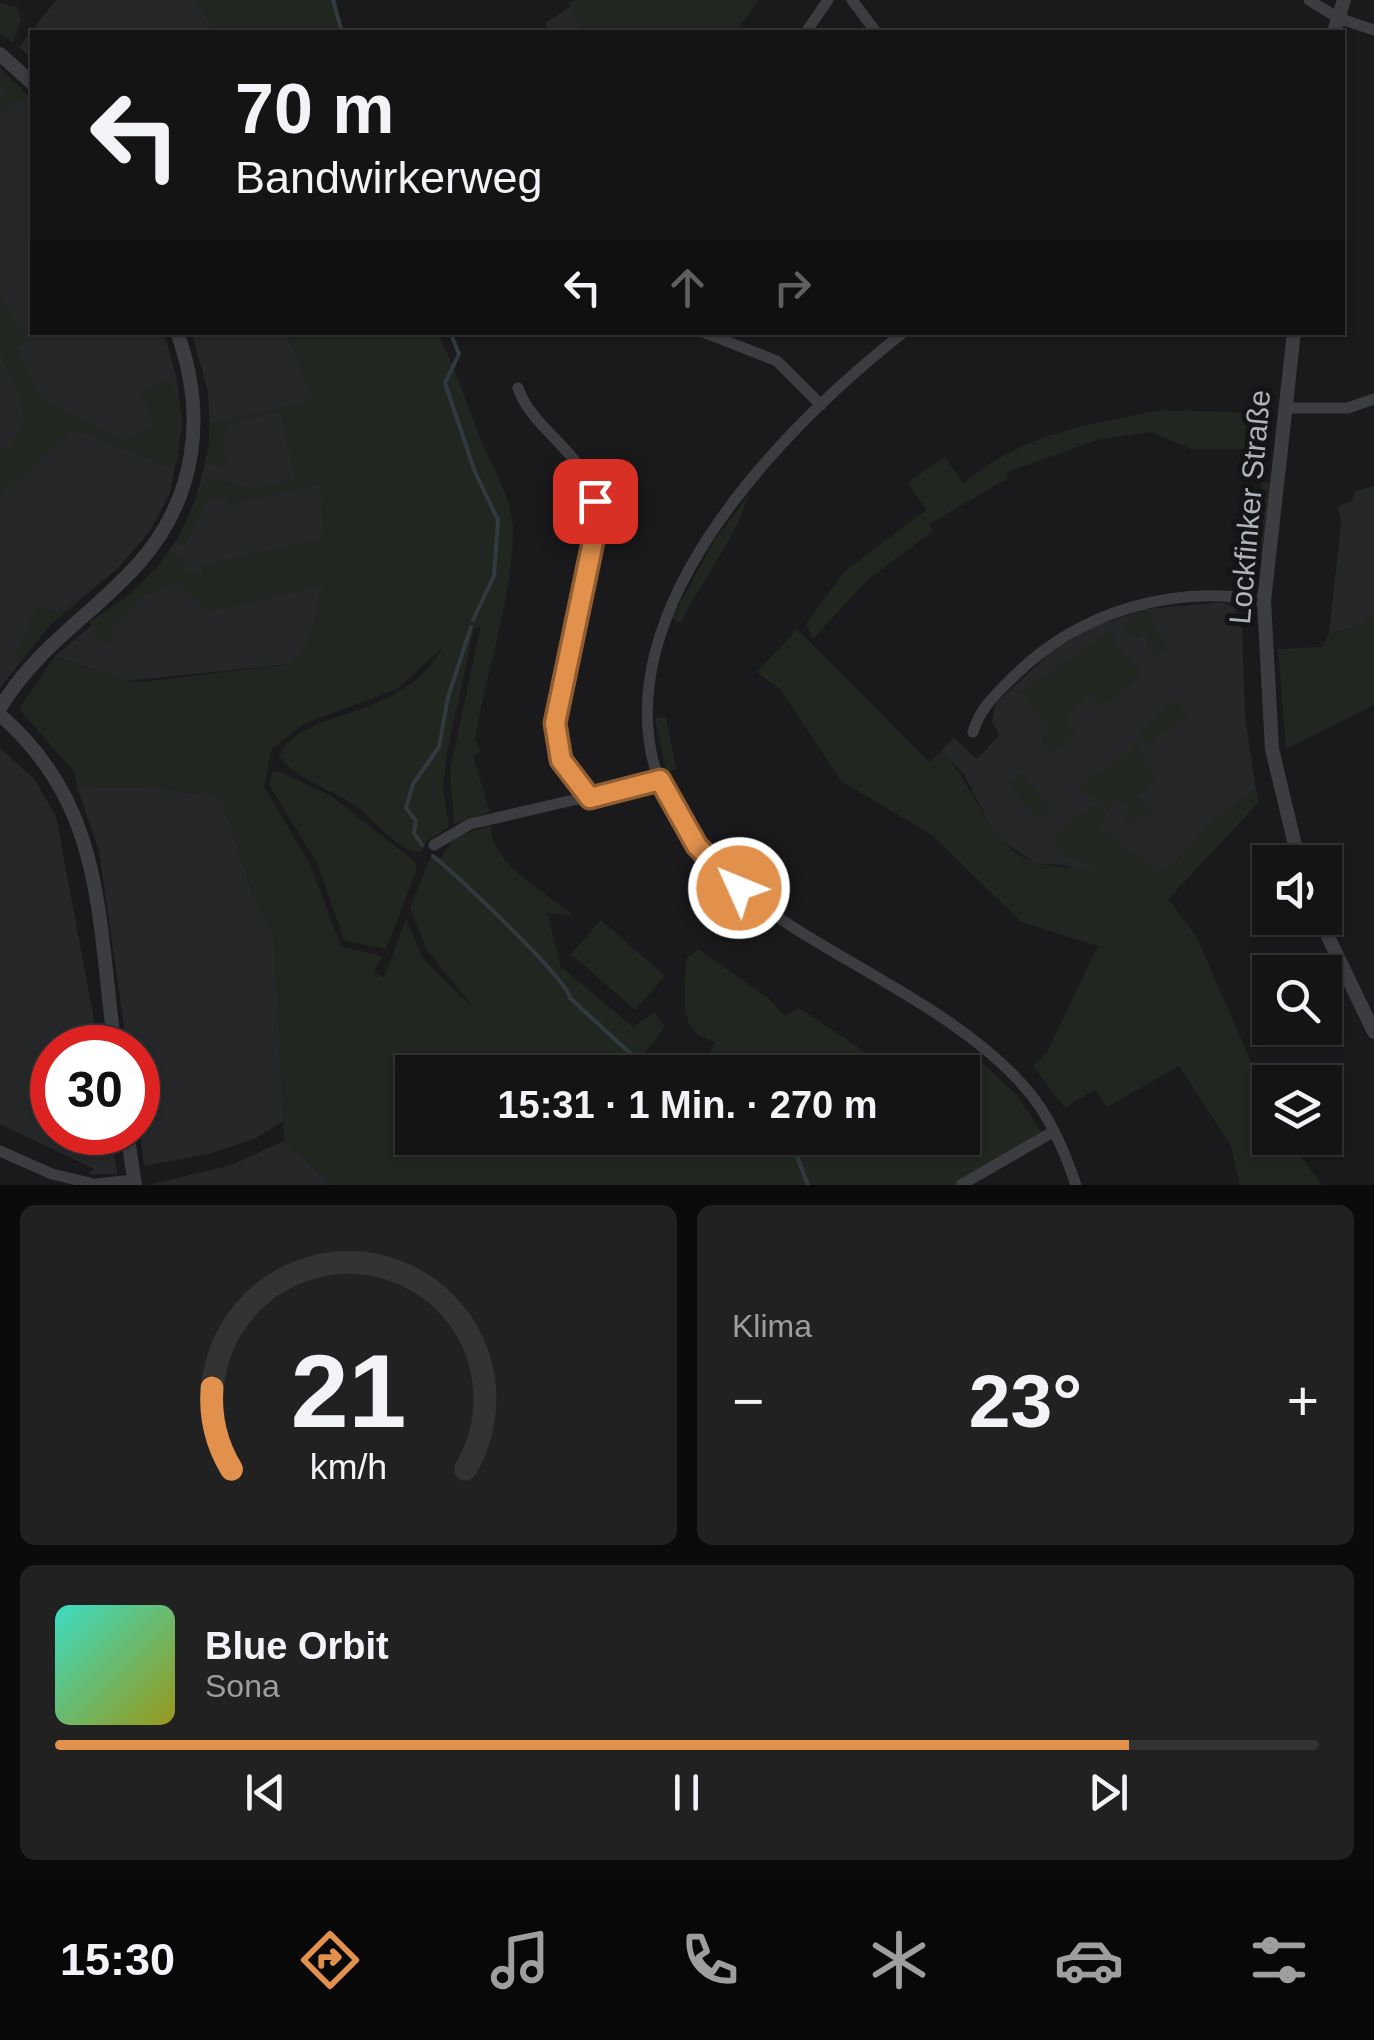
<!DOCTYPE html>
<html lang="de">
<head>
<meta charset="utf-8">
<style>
	body { margin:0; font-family:Arial,sans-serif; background:#212122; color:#f1f3f6; height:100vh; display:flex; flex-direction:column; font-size:38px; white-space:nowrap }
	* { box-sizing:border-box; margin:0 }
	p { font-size:32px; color:#9d9ea0 }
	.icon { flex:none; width:55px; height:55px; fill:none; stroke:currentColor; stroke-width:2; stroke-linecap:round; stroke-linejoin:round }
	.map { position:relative; height:1185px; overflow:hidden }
	.details { display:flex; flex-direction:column; gap:20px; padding:20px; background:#0b0b0c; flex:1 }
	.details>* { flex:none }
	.hud { position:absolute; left:30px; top:30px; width:1315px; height:305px; border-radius:0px; box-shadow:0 2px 8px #0004,0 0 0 2px #333334; background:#141415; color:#f1f3f6; overflow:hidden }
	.buttons { position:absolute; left:1252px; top:845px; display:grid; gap:20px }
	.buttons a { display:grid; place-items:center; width:90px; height:90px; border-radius:0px; background:#141415; box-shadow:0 2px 8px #0004,0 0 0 2px #333334; font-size:50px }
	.speed { position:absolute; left:30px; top:1025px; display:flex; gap:20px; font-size:50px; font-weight:700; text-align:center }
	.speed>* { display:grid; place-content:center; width:130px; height:130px; border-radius:50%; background:#141415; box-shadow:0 2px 8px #0004,0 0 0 2px #333334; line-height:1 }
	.speed .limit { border:15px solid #d22; background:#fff; color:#111 }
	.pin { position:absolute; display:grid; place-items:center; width:85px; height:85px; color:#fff; margin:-42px; border-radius:20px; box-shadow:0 5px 15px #0006 }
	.me { position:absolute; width:110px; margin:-55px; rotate:314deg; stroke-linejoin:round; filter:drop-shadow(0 0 8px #0008) }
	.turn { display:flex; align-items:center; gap:35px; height:210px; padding:0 40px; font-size:45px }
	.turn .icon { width:130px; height:130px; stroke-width:2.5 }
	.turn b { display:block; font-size:70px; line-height:85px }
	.lanes { display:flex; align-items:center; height:95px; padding:0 40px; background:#0003; justify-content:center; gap:50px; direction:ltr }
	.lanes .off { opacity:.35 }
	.big { font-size:75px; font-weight:700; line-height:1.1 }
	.details .widget { flex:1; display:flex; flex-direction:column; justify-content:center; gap:15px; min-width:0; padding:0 35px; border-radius:15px; background:#212122 }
	.details .dial { align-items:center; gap:0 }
	.dial svg { height:260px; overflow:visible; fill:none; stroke:#333334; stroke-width:7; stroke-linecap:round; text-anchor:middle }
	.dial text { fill:#f1f3f6; stroke:none }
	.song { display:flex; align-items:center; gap:30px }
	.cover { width:120px; height:120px; border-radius:15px; background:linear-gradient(135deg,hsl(170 70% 55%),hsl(60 70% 35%)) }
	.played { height:10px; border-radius:5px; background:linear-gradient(90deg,#e1914c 85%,#333334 85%) }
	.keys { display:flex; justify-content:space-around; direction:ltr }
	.heat { display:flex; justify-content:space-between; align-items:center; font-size:55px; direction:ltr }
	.details .tiles { flex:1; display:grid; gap:20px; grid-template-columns:1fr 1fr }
	.widget:last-child { grid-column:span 2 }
	.trip { position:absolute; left:395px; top:1055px; width:585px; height:100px; border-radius:0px; background:#141415; box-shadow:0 2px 8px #0004,0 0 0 2px #333334; font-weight:700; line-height:100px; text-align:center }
	.tab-bar { display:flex; height:160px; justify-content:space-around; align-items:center; background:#080808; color:#9d9ea0 }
	.tab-bar .icon { width:70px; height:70px }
	.tab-bar .selected { color:#e1914c }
	.tab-bar b { font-size:45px; color:#f1f3f6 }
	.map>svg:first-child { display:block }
	.built { fill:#262729 }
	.green { fill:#212720 }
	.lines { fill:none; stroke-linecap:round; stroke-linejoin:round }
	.stream { stroke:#313b3f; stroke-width:4 }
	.minor { stroke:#3b3d40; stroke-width:11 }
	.tertiary { stroke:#3b3d40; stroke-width:14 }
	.route-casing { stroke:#925e31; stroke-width:25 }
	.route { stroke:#e1914c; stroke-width:18 }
	.labels { text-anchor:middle; stroke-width:10; stroke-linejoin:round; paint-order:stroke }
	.street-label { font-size:30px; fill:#aeb4ba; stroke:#151517 }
</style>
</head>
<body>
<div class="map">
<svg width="1374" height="1185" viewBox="0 0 1374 1185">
	<rect width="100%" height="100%" fill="#1a1a1c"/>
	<path class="built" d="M56 0H197L215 32H32V59L19 47Z
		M571 6 585 32H550L545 23Z
		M0 68 32 100V332L164 333 177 380 182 425 170 493 150 531 119 567 50 625 0 688Z
		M192 333H288L313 400 329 573 309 642 289 664 126 681 55 656 152 575 191 519 210 442 208 392Z
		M1374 486V614L1362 625 1329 634 1341 524 1338 506 1351 502 1356 491Z
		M1224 602 1235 608 1242 625 1245 718 1256 789 1217 818 1171 866 1143 879 1119 882 1063 865 1037 864 996 837 964 774 941 751 954 738 977 759 999 735 992 721 996 703 1050 653 1092 627 1146 609Z
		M0 748 34 779 56 816 99 1047 52 1048V1132L111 1133 117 1174H88L94 1169 0 1124Z
		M77 787 158 788 200 795 204 791 222 798 253 895 274 937 285 1120 256 1138 209 1154 144 1166 138 1120V1048L127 1047 99 850Z
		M284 1141 333 1185H148L231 1165Z"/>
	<path class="green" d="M197 0H336L342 32H215Z
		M573 0H758L736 32H585L569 3Z
		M0 3 17 7 21 19 13 43 0 33Z
		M0 68 28 95 0 114V100L7 94 0 86Z
		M0 292 26 342 16 348 41 397 125 441 156 425 141 393 169 379 180 401 178 462 169 467 74 429 0 496V453C46 421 14 394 1 355 0 337 0 311 0 292Z
		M288 333H437C456 368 466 403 481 440 493 469 514 501 513 534 511 604 486 671 475 740L481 751 473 756 490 812 454 824 450 770 481 625 474 628 446 757 443 789 449 827 427 841 420 852C398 852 375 820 357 807 335 790 292 778 279 755 303 707 402 722 443 647L397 689 303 724 271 750 264 787 311 866 341 947 382 956 374 972 384 978 406 919 423 959 476 1011 427 950 410 908 429 861 432 857 438 862 456 836 491 826C488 861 548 894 573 915L547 913 561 967 633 1027 654 1012 665 1027 643 1055 678 1069 703 1068 715 1042C674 1032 686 991 686 959L698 949 768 998 785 1016 799 1008 896 1072H412V1138H962V1072H939L970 1052 1016 1094 1048 1142 972 1185H333L284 1141 274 937 253 895 222 798 204 791 200 795 158 788 77 787 75 773 19 709 55 656 126 681 142 682 289 664 309 642 322 586 208 612 176 582 142 597 111 627 112 645 96 638 90 622 134 591 171 551 184 559 183 570 202 575V565L325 538 319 484 229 505 225 497 209 500 185 544 175 545 203 483 218 479 252 490 296 479 280 412 230 424 224 431V456L230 467 207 464 210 423 313 400Z
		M1161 410 1263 413 1259 449H1191L1152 432 1100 439 1007 472 1008 478 929 524 933 531 867 580 813 639 806 624 845 571 926 510 908 482 945 457 963 484C1024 432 1085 426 1161 410Z
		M1261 481 1271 484C1267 515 1271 562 1244 584L1252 565Z
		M749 494C736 539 702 579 681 623L672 618 714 541Z
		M74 600 76 604 50 625 21 660 15 655 37 605 58 612Z
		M1147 611 1168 649 1157 658 1147 645 1148 634 1134 639 1122 627 1135 613Z
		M1374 614V705L1286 749 1278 649 1322 647 1329 634 1362 625Z
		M1115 627 1113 641 1143 673 1111 702 1108 700 1101 706 1090 695 1065 719 1077 734 1052 754 1041 740 1051 729 1021 692Z
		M797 629 929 762 941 751C979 789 984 842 1034 862 1054 870 1081 865 1103 874L1087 863 1067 858 1053 836 1093 805 1106 814 1098 827 1154 868 1143 879 1171 866 1217 818 1256 789 1259 802 1168 899 1196 936 1270 1105V1138H1287L1322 1185H1240L1231 1146 1179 1066 1107 1107 1095 1089 1065 1108 1033 1066 1047 1052 1098 946 1021 922 932 835 841 781 781 690 757 672Z
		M1170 696 1188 715 1157 738 1152 748 1136 735 1169 703Z
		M666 717 676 769 666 772 655 718Z
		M1134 743 1145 754 1142 762 1157 778 1137 797 1152 813 1146 818 1139 814 1131 825 1123 819 1130 807 1117 797 1108 809 1079 786 1131 750Z
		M278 771 330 795 415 862 416 871 386 949 345 941 317 863 270 786 272 773Z
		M1022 773 1051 810 1038 821 1008 783Z
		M601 920 665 976 635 1010 571 954Z"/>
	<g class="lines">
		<path class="stream" d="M333 0 342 32
			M450 332 459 354 445 383 475 472 498 520 494 576 473 620
			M422 845 414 833 416 821 406 808 413 784 439 747 448 697 471 627
			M433 856C456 875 567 978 570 998L631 1054 684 1068
			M696 1071 702 1072
			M790 1138 808 1185"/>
		<path class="minor" d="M852 0 876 32
			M1309 0 1338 18 1374 30
			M806 32 828 0
			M703 332 777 361 821 405
			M904 332C745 457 520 704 737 887 824 959 956 1005 1028 1091 1051 1118 1065 1152 1076 1185
			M518 388C533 431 585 452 594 500 609 569 540 683 557 748 562 768 579 782 591 799
			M1287 408H1348L1374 399
			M973 732C980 708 996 694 1013 677 1079 612 1173 583 1264 601
			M434 845 470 824 660 780
			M0 1151 52 1174 90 1183
			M88 1185 133 1180
			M961 1185 1054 1131"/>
		<path class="tertiary" d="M1334 32 1344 0
			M0 54 32 83
			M1294 332 1264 601 1272 749 1299 862
			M0 708C37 646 93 615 139 563 197 497 207 414 177 332
			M0 715C106 806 97 920 115 1048
			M1319 918 1374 1032
			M127 1132 135 1185"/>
	</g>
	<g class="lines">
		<defs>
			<path id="route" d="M595 501 594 537 555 723 561 760 590 798 660 780 697 846 739 888"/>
		</defs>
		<use href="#route" class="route-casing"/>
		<use href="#route" class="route"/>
	</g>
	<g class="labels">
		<g class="street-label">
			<text transform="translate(1250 507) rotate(-85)" y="10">Lockfinker Straße</text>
		</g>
	</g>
</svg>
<div class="buttons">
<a><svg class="icon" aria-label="sound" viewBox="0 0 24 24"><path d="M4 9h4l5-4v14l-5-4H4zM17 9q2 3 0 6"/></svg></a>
<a><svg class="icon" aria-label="search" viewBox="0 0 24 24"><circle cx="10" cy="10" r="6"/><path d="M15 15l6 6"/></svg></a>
<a><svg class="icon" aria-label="layers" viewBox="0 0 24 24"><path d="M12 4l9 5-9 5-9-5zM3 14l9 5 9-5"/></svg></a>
</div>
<div class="speed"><div class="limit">30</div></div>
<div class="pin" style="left:595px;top:501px;background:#d93025"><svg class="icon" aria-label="arrive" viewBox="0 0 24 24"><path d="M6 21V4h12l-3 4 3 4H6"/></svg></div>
<svg class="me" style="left:739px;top:888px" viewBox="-20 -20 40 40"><circle r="17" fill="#e1914c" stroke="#fff" stroke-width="3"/><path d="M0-11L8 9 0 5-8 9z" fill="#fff"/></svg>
<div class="trip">15:31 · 1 Min. · 270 m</div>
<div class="hud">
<div class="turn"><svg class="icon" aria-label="left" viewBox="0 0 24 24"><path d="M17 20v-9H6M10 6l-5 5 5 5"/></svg><div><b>70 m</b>Bandwirkerweg</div></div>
<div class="lanes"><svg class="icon" aria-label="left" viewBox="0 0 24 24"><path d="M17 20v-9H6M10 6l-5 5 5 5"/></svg><svg class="icon off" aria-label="ahead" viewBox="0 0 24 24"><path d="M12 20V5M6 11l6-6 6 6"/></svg><svg class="icon off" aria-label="right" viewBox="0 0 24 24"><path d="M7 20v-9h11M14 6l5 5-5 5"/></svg></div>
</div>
</div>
<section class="details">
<div class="tiles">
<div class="widget dial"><svg viewBox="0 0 100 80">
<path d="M14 69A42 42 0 1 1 86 69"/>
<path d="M14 69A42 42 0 0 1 8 44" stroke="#e1914c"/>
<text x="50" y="56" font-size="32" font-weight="700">21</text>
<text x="50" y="72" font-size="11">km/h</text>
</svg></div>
<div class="widget"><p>Klima</p>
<div class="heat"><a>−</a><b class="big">23°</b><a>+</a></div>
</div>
<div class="widget">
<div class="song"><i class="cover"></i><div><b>Blue Orbit</b><p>Sona</p></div></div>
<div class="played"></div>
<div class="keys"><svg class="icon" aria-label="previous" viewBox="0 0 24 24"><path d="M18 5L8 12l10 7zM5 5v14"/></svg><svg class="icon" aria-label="pause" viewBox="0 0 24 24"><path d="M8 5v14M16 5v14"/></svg><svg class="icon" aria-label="next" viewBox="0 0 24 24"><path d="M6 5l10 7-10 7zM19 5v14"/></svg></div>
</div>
</div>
</section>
<nav class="tab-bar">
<b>15:30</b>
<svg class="icon selected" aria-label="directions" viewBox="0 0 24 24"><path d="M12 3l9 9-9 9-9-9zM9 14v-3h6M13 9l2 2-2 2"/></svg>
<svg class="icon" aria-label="music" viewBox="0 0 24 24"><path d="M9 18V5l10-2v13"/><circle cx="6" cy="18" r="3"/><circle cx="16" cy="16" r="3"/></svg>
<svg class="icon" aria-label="phone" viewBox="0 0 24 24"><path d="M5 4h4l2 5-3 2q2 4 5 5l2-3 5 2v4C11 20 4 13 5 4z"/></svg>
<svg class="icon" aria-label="climate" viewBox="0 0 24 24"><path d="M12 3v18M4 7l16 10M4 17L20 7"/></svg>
<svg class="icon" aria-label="car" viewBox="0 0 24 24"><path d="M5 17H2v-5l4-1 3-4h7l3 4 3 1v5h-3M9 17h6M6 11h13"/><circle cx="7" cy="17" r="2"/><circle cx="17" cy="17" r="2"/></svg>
<svg class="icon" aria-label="filters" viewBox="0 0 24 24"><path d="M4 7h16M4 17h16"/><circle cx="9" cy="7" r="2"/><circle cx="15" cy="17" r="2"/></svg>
</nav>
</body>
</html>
